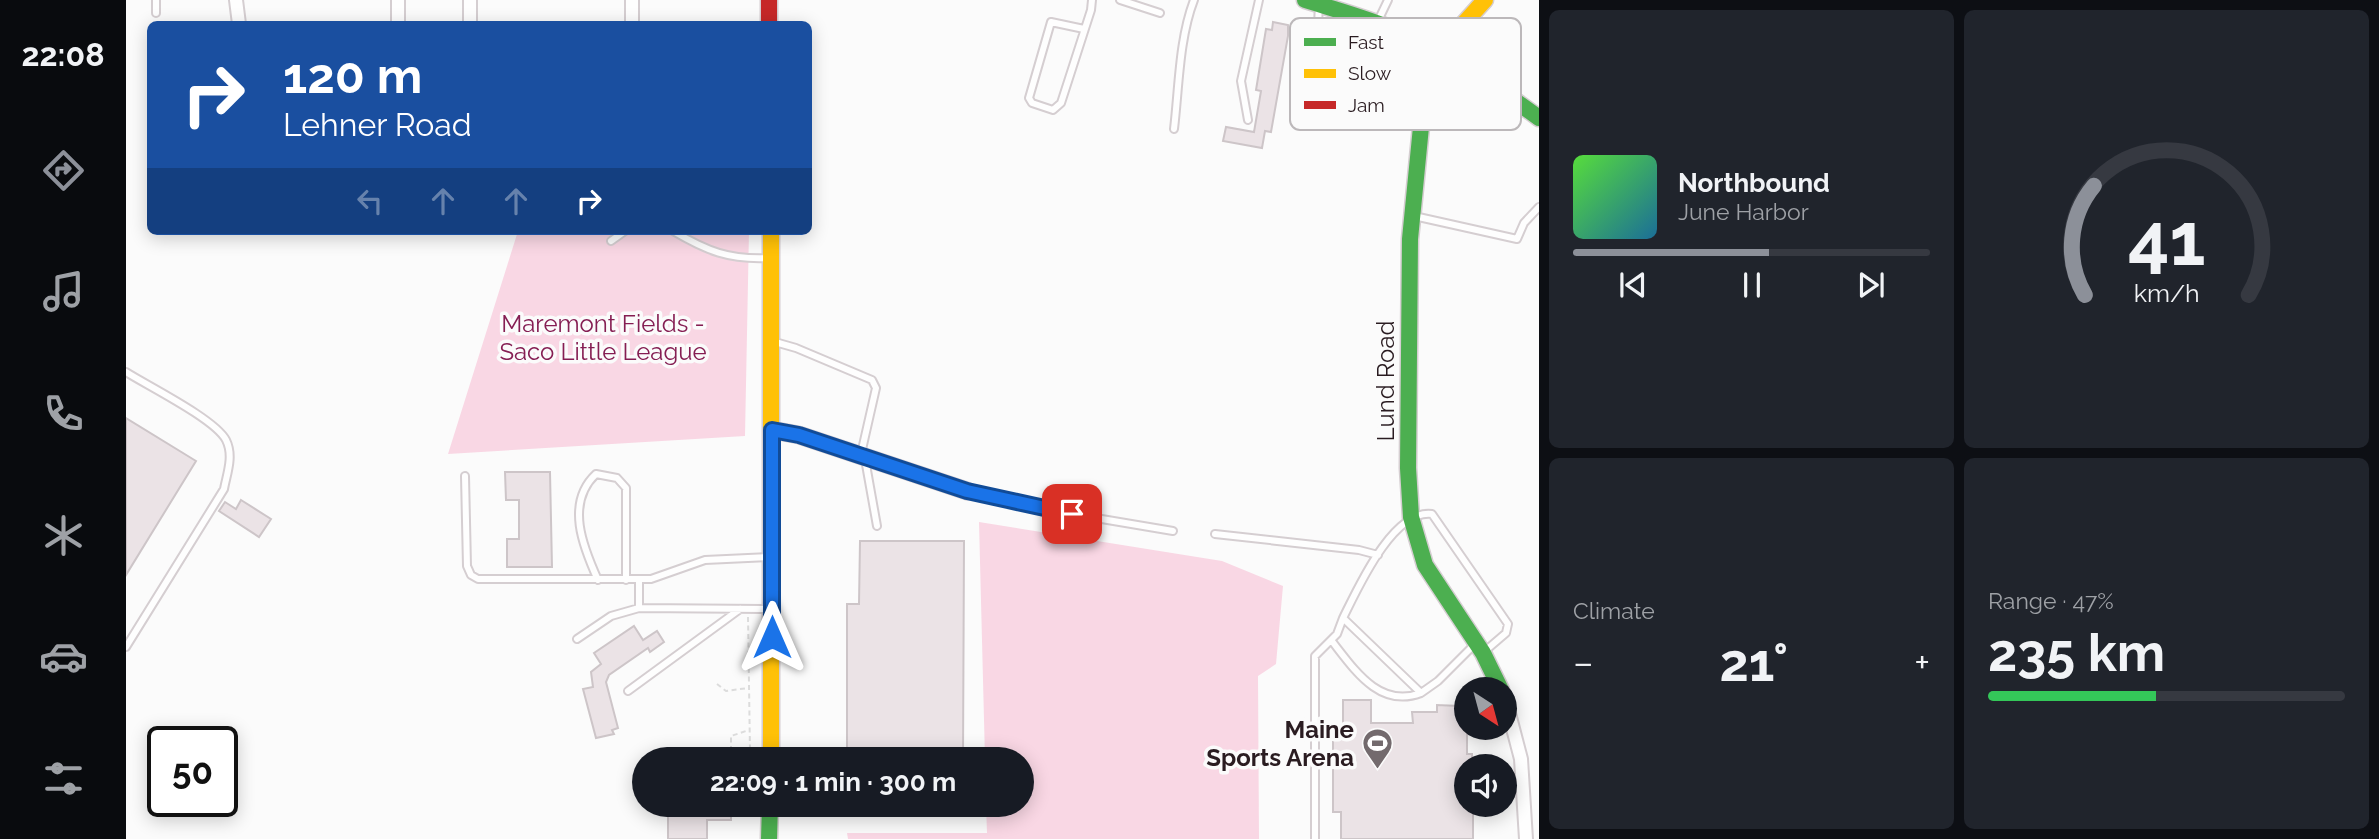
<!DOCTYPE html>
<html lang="en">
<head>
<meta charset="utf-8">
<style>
	body { margin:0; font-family:Raleway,sans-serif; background:#20242c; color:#f1f3f6; height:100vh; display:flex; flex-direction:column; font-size:26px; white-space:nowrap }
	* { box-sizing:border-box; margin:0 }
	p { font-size:23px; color:#9ea1a6 }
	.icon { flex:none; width:38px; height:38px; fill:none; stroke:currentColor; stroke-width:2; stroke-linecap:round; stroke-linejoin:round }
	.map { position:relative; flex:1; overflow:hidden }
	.panel { display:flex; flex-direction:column; gap:10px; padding:10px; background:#0d0f14; width:840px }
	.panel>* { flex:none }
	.hud { position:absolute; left:21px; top:21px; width:665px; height:214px; border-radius:10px; box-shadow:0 4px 18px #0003; background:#1a4fa0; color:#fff; overflow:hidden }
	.needle { width:46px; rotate:144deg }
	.fabs { position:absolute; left:1328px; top:677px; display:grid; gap:14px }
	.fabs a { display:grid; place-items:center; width:63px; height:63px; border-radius:50%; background:#171b24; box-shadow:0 4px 18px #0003; font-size:35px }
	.speed { position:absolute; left:21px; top:726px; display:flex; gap:14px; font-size:35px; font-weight:700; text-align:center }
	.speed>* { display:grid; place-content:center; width:91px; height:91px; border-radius:50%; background:#171b24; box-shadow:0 4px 18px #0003; line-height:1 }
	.speed .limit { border:4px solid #111; border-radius:10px; background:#fff; color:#111 }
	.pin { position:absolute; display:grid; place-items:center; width:60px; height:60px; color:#fff; margin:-30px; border-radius:14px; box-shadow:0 4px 10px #0006 }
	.me { position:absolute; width:77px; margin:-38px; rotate:0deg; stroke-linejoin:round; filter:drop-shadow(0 0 5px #0008) }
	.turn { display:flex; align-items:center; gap:24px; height:147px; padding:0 21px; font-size:32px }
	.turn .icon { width:91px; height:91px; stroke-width:2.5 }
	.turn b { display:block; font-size:49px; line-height:60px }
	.lanes { display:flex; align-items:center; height:66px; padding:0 21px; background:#0003; justify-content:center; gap:35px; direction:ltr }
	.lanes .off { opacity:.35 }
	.big { font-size:52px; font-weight:700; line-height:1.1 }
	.panel .widget { flex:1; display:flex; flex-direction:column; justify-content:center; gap:10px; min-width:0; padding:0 24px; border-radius:10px; background:#20242c }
	.panel .dial { align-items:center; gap:0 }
	.dial svg { height:182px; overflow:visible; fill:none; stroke:#363941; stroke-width:7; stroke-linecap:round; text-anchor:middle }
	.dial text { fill:#f1f3f6; stroke:none }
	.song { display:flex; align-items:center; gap:21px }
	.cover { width:84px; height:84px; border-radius:10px; background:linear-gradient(135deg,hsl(110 70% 55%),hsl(200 70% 35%)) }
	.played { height:7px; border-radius:4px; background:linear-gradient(90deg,#8c9099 55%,#363941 55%) }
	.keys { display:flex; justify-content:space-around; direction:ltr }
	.heat { display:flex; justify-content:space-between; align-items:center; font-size:38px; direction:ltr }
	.charge { height:10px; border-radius:5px; background:linear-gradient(90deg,#34c759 47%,#363941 0) }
	.panel .tiles { flex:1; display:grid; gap:10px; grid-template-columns:repeat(2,1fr) }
	.trip { position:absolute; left:506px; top:747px; width:402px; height:70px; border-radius:35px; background:#171b24; box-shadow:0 4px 18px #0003; font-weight:700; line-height:70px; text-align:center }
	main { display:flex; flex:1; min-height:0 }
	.dock { display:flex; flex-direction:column; width:126px; justify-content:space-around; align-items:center; background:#090b0e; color:#9ea1a6 }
	.dock .icon { width:49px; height:49px }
	.dock .current { color:#8c9099 }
	.dock b { font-size:32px; color:#f1f3f6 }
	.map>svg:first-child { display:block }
	.green { fill:#f9d7e4 }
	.building { fill:#ebe3e6; stroke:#cdc5c8; stroke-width:2 }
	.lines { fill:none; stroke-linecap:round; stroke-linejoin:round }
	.lane-casing { stroke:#d5ced1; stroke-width:10 }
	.street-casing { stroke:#d5ced1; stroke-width:16 }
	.fast-casing { stroke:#d5ced1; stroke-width:19 }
	.slow-casing { stroke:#d5ced1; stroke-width:19 }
	.jam-casing { stroke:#d5ced1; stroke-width:19 }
	.path { stroke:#dcdcdc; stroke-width:2; stroke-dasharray:5 3.5; stroke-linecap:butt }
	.lane { stroke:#fefefe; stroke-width:6 }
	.street { stroke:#fefefe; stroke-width:12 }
	.fast { stroke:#4caf50; stroke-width:16 }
	.slow { stroke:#ffc107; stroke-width:16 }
	.jam { stroke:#c62828; stroke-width:16 }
	.route-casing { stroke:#114b97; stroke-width:18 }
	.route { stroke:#1a73e8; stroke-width:12 }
	.labels { text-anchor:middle; stroke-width:7; stroke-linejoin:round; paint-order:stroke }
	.park-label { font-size:24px; fill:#851e53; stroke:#fbfbfb }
	.street-label { font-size:24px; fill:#2a1c21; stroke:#fbfbfb }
	.poi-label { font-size:24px; font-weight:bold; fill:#2a1c21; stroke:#fbfbfb; text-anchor:end }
	.key { fill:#fbfbfb; stroke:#bcb8ba; stroke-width:2 }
	.key-label { font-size:19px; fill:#2a1c21 }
</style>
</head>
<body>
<main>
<nav class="dock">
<b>22:08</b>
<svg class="icon current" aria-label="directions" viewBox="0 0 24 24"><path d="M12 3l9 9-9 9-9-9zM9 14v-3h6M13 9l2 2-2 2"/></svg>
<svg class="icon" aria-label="music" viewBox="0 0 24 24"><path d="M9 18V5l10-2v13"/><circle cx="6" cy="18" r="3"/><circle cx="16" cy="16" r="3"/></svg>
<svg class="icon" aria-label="phone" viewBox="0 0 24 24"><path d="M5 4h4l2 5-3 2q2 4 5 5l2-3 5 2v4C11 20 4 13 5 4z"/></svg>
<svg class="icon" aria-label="climate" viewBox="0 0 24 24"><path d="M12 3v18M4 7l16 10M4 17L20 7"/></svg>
<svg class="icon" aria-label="car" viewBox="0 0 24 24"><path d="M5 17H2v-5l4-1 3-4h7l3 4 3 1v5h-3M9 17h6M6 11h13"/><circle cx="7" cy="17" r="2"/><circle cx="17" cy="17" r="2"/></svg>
<svg class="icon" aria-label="filters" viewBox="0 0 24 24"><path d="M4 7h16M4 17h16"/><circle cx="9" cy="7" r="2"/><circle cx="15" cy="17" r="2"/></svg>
</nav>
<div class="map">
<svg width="1413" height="839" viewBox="0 0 1413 839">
	<rect width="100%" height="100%" fill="#fbfbfb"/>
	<path class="green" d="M392 231H623L619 436 322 454Z
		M853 522 1096 561 1157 586 1150 664 1132 676 1133 839H722L721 833H861L860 805H896V760L859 759Z"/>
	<path class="building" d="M1147 22 1162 25V36L1145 132 1139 131 1136 148 1097 141 1100 127 1128 132 1135 91 1130 90 1140 29 1146 30Z
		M0 418 70 461 0 575Z
		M379 472H424L426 567H381V539H393V500H380Z
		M115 500 145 519 133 537 93 511 99 502 110 509Z
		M734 541H838L837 759H721V604H733Z
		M508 626 517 640 531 631 538 642 524 652 522 648 483 675 480 682 492 728 486 730 488 734 470 738 457 689 467 687 465 672 475 664 468 653Z
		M1217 700H1245V723H1287L1286 712H1311V705L1334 706 1341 728V754H1346V766H1340V805H1347V839H1215V812H1207V737H1217Z
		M542 805H605V820H581V839H542Z"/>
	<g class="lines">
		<defs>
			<path id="lane" d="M994 0 1034 13
				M1262 0 1251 23 1248 36 1253 41 1281 53 1286 89 1294 96
				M1193 8C1189 43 1203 81 1212 116
				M30 13V0
				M958 29 925 22 903 98 906 103 927 110 935 103 965 10 966 0
				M1122 120 1115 81 1133 0
				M1048 129C1053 87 1053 39 1068 0
				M1288 216 1391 239 1398 223 1413 207
				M547 231C581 251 603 260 643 258
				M485 241 499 231
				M649 342 670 348 746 380 750 388 735 454
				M0 372C22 386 89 419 100 440 108 456 101 473 98 489L0 647
				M739 459 751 526
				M339 476 341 566 345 575 352 579H525L579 560 645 557
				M843 492 946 514 1047 531
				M1089 534 1233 550 1252 555
				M472 580C457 547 439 503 470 474L491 478 500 488V580
				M513 580V608
				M451 639 485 616 513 608 641 609
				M1205 640C1228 669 1253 709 1295 693
				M1349 644 1312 681 1295 693 1217 618C1232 588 1267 509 1306 514L1382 624 1380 633 1359 651
				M502 691 614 609
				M1189 839V656L1211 634 1217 618"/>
			<path id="street" d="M110 0 113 24
				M344 0V24
				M506 0V24
				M272 24V0
				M1379 698 1395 759 1400 839"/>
			<path id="fast" d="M1179 0C1210 10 1241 18 1271 31 1322 53 1368 85 1413 118
				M1311 50 1299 86 1284 239 1282 468 1285 517 1299 565 1357 653 1375 690
				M643 839 644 805"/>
			<path id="slow" d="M1313 51 1359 0
				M645 231V760"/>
			<path id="jam" d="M643 0V24
				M646 430 673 435 841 491"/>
		</defs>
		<use href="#lane" class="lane-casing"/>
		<use href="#street" class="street-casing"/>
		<use href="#fast" class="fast-casing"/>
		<use href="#slow" class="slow-casing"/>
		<use href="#jam" class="jam-casing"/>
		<path class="path" d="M622 617 624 752 605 750V736L623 730
			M591 684 600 691 622 688"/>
		<use href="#lane" class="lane"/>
		<use href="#street" class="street"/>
		<use href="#fast" class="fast"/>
		<use href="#slow" class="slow"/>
		<use href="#jam" class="jam"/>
	</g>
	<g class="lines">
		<defs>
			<path id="route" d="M646 637V430L673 435 841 491 946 514"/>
		</defs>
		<use href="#route" class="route-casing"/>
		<use href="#route" class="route"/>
	</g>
	<defs>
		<symbol id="stadium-pin" viewBox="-11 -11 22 30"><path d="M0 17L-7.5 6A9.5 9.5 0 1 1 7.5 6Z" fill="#736a6d" stroke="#fbfbfb"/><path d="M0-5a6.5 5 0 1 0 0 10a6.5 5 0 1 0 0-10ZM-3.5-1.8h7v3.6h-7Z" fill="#fff"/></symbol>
	</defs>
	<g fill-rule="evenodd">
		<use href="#stadium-pin" x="1234" y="726" width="35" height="47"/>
	</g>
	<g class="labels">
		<g class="park-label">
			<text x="477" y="332">Maremont Fields -<tspan x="477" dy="28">Saco Little League</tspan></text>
		</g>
		<g class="street-label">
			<text transform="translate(1260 381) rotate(-90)" y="8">Lund Road</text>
		</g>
		<g class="poi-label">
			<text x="1228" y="738">Maine<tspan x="1228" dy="28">Sports Arena</tspan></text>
		</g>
	</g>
	<rect x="1164" y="18" width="231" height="112" rx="10" class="key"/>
	<rect x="1178" y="38" width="32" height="8" fill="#4caf50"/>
	<rect x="1178" y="69" width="32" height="9" fill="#ffc107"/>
	<rect x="1178" y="101" width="32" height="8" fill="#c62828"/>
	<g class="key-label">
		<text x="1222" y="49">Fast</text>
		<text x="1222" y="80">Slow</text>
		<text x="1222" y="112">Jam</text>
	</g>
</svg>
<div class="fabs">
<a><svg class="needle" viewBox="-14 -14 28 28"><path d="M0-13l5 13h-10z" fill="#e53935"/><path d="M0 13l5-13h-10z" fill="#9ea1a6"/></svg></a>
<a><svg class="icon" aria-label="sound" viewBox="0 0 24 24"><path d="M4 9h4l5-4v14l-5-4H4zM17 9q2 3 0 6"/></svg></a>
</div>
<div class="speed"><div class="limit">50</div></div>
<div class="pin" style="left:946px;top:514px;background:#d93025"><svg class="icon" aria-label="arrive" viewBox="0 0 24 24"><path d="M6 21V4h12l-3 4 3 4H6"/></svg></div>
<svg class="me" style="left:646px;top:637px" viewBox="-20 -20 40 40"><path d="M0-17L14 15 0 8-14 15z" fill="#1a73e8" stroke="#fff" stroke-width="4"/></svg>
<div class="trip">22:09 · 1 min · 300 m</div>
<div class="hud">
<div class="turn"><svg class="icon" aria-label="right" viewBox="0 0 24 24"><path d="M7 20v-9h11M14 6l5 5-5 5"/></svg><div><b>120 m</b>Lehner Road</div></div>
<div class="lanes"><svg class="icon off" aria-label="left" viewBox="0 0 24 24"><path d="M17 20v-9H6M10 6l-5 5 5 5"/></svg><svg class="icon off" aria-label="ahead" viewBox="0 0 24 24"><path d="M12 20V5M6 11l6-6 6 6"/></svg><svg class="icon off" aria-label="ahead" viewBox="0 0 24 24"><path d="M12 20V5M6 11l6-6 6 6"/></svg><svg class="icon" aria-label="right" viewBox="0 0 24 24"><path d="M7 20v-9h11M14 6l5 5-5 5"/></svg></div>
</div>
</div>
<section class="panel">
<div class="tiles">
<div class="widget">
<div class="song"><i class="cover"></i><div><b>Northbound</b><p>June Harbor</p></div></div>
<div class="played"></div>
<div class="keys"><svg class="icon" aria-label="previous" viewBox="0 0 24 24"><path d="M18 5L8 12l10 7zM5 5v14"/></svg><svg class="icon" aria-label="pause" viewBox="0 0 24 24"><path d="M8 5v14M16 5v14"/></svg><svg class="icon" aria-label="next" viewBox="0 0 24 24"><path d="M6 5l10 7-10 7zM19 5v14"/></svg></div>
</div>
<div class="widget dial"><svg viewBox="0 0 100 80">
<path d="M14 69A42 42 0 1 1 86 69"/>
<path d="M14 69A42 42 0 0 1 18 21" stroke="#8c9099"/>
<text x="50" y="56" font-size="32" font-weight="700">41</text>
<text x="50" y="72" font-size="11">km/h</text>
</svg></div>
<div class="widget"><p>Climate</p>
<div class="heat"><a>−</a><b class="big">21°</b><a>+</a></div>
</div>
<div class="widget"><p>Range · 47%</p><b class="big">235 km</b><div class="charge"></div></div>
</div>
</section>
</main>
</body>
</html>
